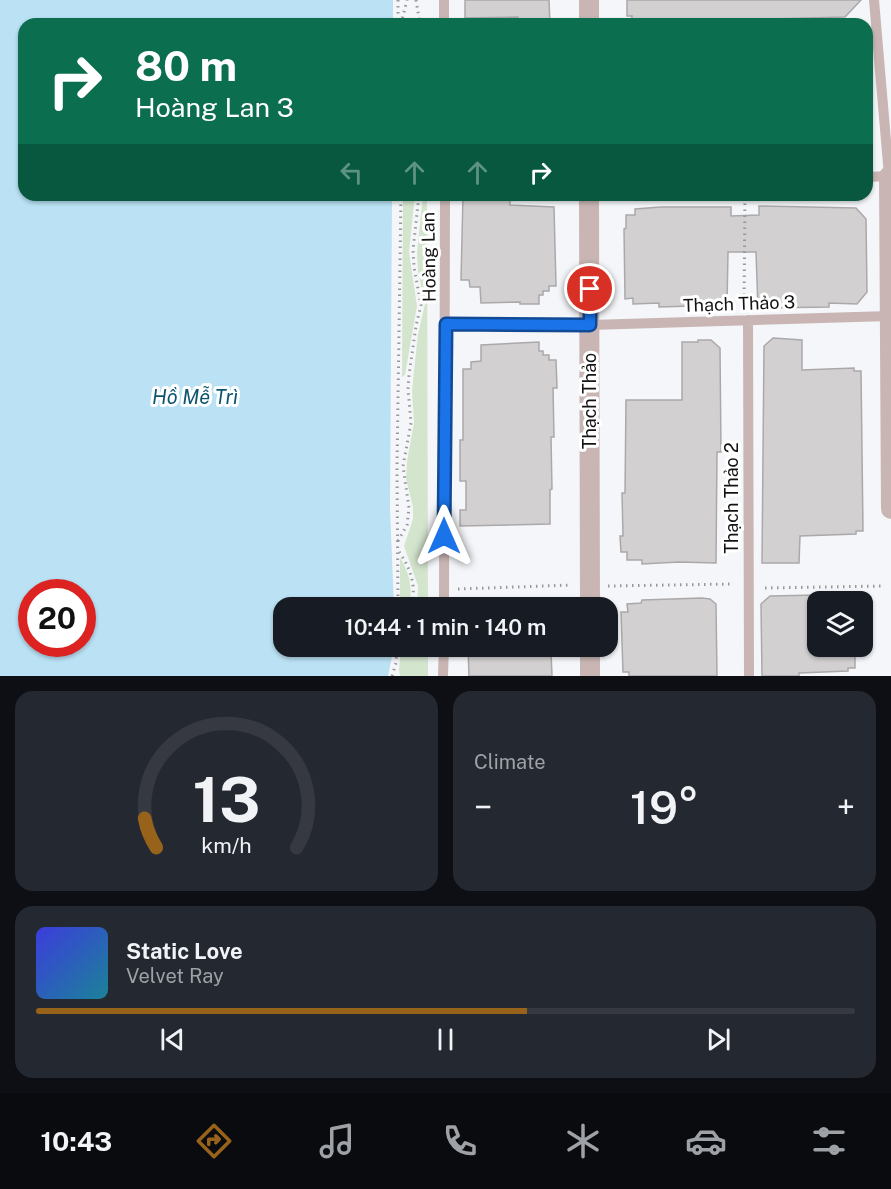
<!DOCTYPE html>
<html lang="en">
<head>
<meta charset="utf-8">
<style>
	body { margin:0; font-family:"Public Sans",sans-serif; background:#242831; color:#f1f3f6; height:100vh; display:flex; flex-direction:column; font-size:22px; white-space:nowrap }
	* { box-sizing:border-box; margin:0 }
	p { font-size:20px; color:#9ea1a6 }
	.icon { flex:none; width:33px; height:33px; fill:none; stroke:currentColor; stroke-width:2; stroke-linecap:round; stroke-linejoin:round }
	.map { position:relative; height:676px; overflow:hidden }
	.drawer { display:flex; flex-direction:column; gap:15px; padding:15px; background:#0d0f14; flex:1 }
	.drawer>* { flex:none }
	.guide { position:absolute; left:18px; top:18px; width:855px; height:183px; border-radius:18px; box-shadow:0 2px 4px #0004; background:#0b6e4f; color:#fff; overflow:hidden }
	.tools { position:absolute; left:807px; top:591px; display:grid; gap:12px }
	.tools a { display:grid; place-items:center; width:66px; height:66px; border-radius:12px; background:#171b24; box-shadow:0 2px 4px #0004; font-size:30px }
	.speed { position:absolute; left:18px; top:579px; display:flex; gap:12px; font-size:30px; font-weight:700; text-align:center }
	.speed>* { display:grid; place-content:center; width:78px; height:78px; border-radius:50%; background:#171b24; box-shadow:0 2px 4px #0004; line-height:1 }
	.speed .limit { border:9px solid #d22; background:#fff; color:#111 }
	.pin { position:absolute; display:grid; place-items:center; width:51px; height:51px; color:#fff; margin:-26px; border:3px solid #fff; border-radius:50%; box-shadow:0 2px 6px #0007 }
	.me { position:absolute; width:66px; margin:-33px; rotate:0deg; stroke-linejoin:round; filter:drop-shadow(0 0 4px #0008) }
	.turn { display:flex; align-items:center; gap:21px; height:126px; padding:0 18px; font-size:27px }
	.turn .icon { width:78px; height:78px; stroke-width:2.5 }
	.turn b { display:block; font-size:42px; line-height:51px }
	.lanes { display:flex; align-items:center; height:57px; padding:0 18px; background:#0003; justify-content:center; gap:30px; direction:ltr }
	.lanes .off { opacity:.35 }
	.big { font-size:45px; font-weight:600; line-height:1.1 }
	.drawer .tile { flex:1; display:flex; flex-direction:column; justify-content:center; gap:9px; min-width:0; padding:0 21px; border-radius:18px; background:#242831 }
	.drawer .dial { align-items:center; gap:0 }
	.dial svg { height:156px; overflow:visible; fill:none; stroke:#363941; stroke-width:7; stroke-linecap:round; text-anchor:middle }
	.dial text { fill:#f1f3f6; stroke:none }
	.song { display:flex; align-items:center; gap:18px }
	.cover { width:72px; height:72px; border-radius:9px; background:linear-gradient(135deg,hsl(240 70% 55%),hsl(190 70% 35%)) }
	.played { height:6px; border-radius:3px; background:linear-gradient(90deg,#976219 60%,#363941 60%) }
	.keys { display:flex; justify-content:space-around; direction:ltr }
	.heat { display:flex; justify-content:space-between; align-items:center; font-size:33px; direction:ltr }
	.drawer .tiles { flex:1; display:grid; gap:15px; grid-template-columns:1fr 1fr }
	.tile:last-child { grid-column:span 2 }
	.trip { position:absolute; left:273px; top:597px; width:345px; height:60px; border-radius:18px; background:#171b24; box-shadow:0 2px 4px #0004; font-weight:600; line-height:60px; text-align:center }
	.menu { display:flex; height:96px; justify-content:space-around; align-items:center; background:#090b0e; color:#9ea1a6 }
	.menu .icon { width:42px; height:42px }
	.menu .active { color:#976219 }
	.menu b { font-size:27px; color:#f1f3f6 }
	.map>svg:first-child { display:block }
	.green { fill:#d4e5ce }
	.water { fill:#bae1f4; fill-rule:evenodd }
	.building { fill:#d3d0d1; stroke:#aba8a9; stroke-width:1.5 }
	.lines { fill:none; stroke-linecap:round; stroke-linejoin:round }
	.path { stroke:#97989a; stroke-width:3; stroke-dasharray:1.5 4.5; stroke-linecap:butt }
	.service { stroke:#c9b6b4; stroke-width:10 }
	.minor { stroke:#c9b6b4; stroke-width:20 }
	.route-casing { stroke:#114b97; stroke-width:15 }
	.route { stroke:#1a73e8; stroke-width:10 }
	.labels { text-anchor:middle; stroke-width:6; stroke-linejoin:round; paint-order:stroke }
	.street-label { font-size:18px; fill:#131314; stroke:#fff }
	.water-label { font-size:20px; font-style:italic; fill:#0d556f; stroke:#fff }
</style>
</head>
<body>
<div class="map">
<svg width="891" height="676" viewBox="0 0 891 676">
	<rect width="100%" height="100%" fill="#f5f6f9"/>
	<path class="green" d="M403 195H415L409 252 417 306 405 375 402 377Z
		M423 195H427L428 607 417 608 418 586 404 546 413 519V507L406 479 407 461 414 423 412 392 414 371 418 334 425 304 418 271 417 253Z
		M400 558C410 572 413 591 409 607H400Z
		M401 647H428V676H400L399 670Z"/>
	<path class="water" d="M0 0H393V24H24V195H392L390 509 394 607 284 608V646L394 647 388 676H0ZM32 592H82V644H32Z"/>
	<path class="building" d="M465 0H549L550 24H518V17L465 18Z
		M627 0H861L845 17 732 20 650 24H631L632 16H627Z
		M463 195H510V205L554 207 556 286H549V291H543V295H539V304H520V302L481 303 480 287H470L469 280H461Z
		M759 206 856 208 866 219 867 292 857 304 829 303V307L758 308 756 252H728L727 305 659 307V303L633 304V298L625 299 624 229 626 228V215H635V209L661 207H731V216L759 215Z
		M773 338 802 340V370L854 368V371H861L863 531H856V534L800 536 799 563H762L764 346Z
		M698 340H711L720 348 721 452H717L716 563 679 562 642 564V560H627V552H621L620 536H623L622 493H625L626 400H682V342H698Z
		M539 342V351H543V355H549V360H556L557 388H553L554 437H551L552 489 550 490V524L460 526V510H466V481H460V440H463V369H471V362L481 361V345Z
		M818 595V646H855V668H848V671L799 673V676H762L761 604 770 596Z
		M702 598 710 599 716 604 717 676H629V672H623L621 612H628L627 604 641 603 642 600Z
		M468 646H517V650L539 649 540 651H551L552 676H469Z"/>
	<g class="lines">
		<path class="path" d="M398 0V24
			M416 0 420 24
			M401 24 407 0
			M744 307 745 195
			M398 541 407 525 409 508 403 466 411 423 408 389 409 375 416 326 421 305 414 267 413 250 419 195
			M399 552C411 568 417 588 411 608
			M608 586 733 584
			M765 588 884 586
			M458 589 572 585
			M398 608 397 467 401 195
			M392 676 396 663 397 646"/>
		<path class="service" d="M444 0V24
			M867 177 889 176 874 0
			M748 320 749 676
			M446 324 590 325 890 316
			M444 608 445 195
			M443 676 444 646"/>
		<path class="minor" d="M589 0V24
			M891 176H889L891 509
			M589 195 590 608
			M590 646V676"/>
	</g>
	<g class="lines">
		<defs>
			<path id="route" d="M444 536 446 324 590 325V289"/>
		</defs>
		<use href="#route" class="route-casing"/>
		<use href="#route" class="route"/>
	</g>
	<g class="labels">
		<g class="street-label">
			<text transform="translate(429 257) rotate(-91)" y="6">Hoàng Lan</text>
			<text transform="translate(739 304) rotate(-2)" y="6">Thạch Thảo 3</text>
			<text transform="translate(590 401) rotate(-90)" y="6">Thạch Thảo</text>
			<text transform="translate(732 498) rotate(-90)" y="6">Thạch Thảo 2</text>
		</g>
		<g class="water-label">
			<text x="195" y="404">Hồ Mễ Trì</text>
		</g>
	</g>
</svg>
<div class="tools">
<a><svg class="icon" aria-label="layers" viewBox="0 0 24 24"><path d="M12 4l9 5-9 5-9-5zM3 14l9 5 9-5"/></svg></a>
</div>
<div class="speed"><div class="limit">20</div></div>
<div class="pin" style="left:590px;top:289px;background:#d93025"><svg class="icon" aria-label="arrive" viewBox="0 0 24 24"><path d="M6 21V4h12l-3 4 3 4H6"/></svg></div>
<svg class="me" style="left:444px;top:536px" viewBox="-20 -20 40 40"><path d="M0-17L14 15 0 8-14 15z" fill="#1a73e8" stroke="#fff" stroke-width="4"/></svg>
<div class="trip">10:44 · 1 min · 140 m</div>
<div class="guide">
<div class="turn"><svg class="icon" aria-label="right" viewBox="0 0 24 24"><path d="M7 20v-9h11M14 6l5 5-5 5"/></svg><div><b>80 m</b>Hoàng Lan 3</div></div>
<div class="lanes"><svg class="icon off" aria-label="left" viewBox="0 0 24 24"><path d="M17 20v-9H6M10 6l-5 5 5 5"/></svg><svg class="icon off" aria-label="ahead" viewBox="0 0 24 24"><path d="M12 20V5M6 11l6-6 6 6"/></svg><svg class="icon off" aria-label="ahead" viewBox="0 0 24 24"><path d="M12 20V5M6 11l6-6 6 6"/></svg><svg class="icon" aria-label="right" viewBox="0 0 24 24"><path d="M7 20v-9h11M14 6l5 5-5 5"/></svg></div>
</div>
</div>
<section class="drawer">
<div class="tiles">
<div class="tile dial"><svg viewBox="0 0 100 80">
<path d="M14 69A42 42 0 1 1 86 69"/>
<path d="M14 69A42 42 0 0 1 8 54" stroke="#976219"/>
<text x="50" y="56" font-size="32" font-weight="700">13</text>
<text x="50" y="72" font-size="11">km/h</text>
</svg></div>
<div class="tile"><p>Climate</p>
<div class="heat"><a>−</a><b class="big">19°</b><a>+</a></div>
</div>
<div class="tile">
<div class="song"><i class="cover"></i><div><b>Static Love</b><p>Velvet Ray</p></div></div>
<div class="played"></div>
<div class="keys"><svg class="icon" aria-label="previous" viewBox="0 0 24 24"><path d="M18 5L8 12l10 7zM5 5v14"/></svg><svg class="icon" aria-label="pause" viewBox="0 0 24 24"><path d="M8 5v14M16 5v14"/></svg><svg class="icon" aria-label="next" viewBox="0 0 24 24"><path d="M6 5l10 7-10 7zM19 5v14"/></svg></div>
</div>
</div>
</section>
<nav class="menu">
<b>10:43</b>
<svg class="icon active" aria-label="directions" viewBox="0 0 24 24"><path d="M12 3l9 9-9 9-9-9zM9 14v-3h6M13 9l2 2-2 2"/></svg>
<svg class="icon" aria-label="music" viewBox="0 0 24 24"><path d="M9 18V5l10-2v13"/><circle cx="6" cy="18" r="3"/><circle cx="16" cy="16" r="3"/></svg>
<svg class="icon" aria-label="phone" viewBox="0 0 24 24"><path d="M5 4h4l2 5-3 2q2 4 5 5l2-3 5 2v4C11 20 4 13 5 4z"/></svg>
<svg class="icon" aria-label="climate" viewBox="0 0 24 24"><path d="M12 3v18M4 7l16 10M4 17L20 7"/></svg>
<svg class="icon" aria-label="car" viewBox="0 0 24 24"><path d="M5 17H2v-5l4-1 3-4h7l3 4 3 1v5h-3M9 17h6M6 11h13"/><circle cx="7" cy="17" r="2"/><circle cx="17" cy="17" r="2"/></svg>
<svg class="icon" aria-label="filters" viewBox="0 0 24 24"><path d="M4 7h16M4 17h16"/><circle cx="9" cy="7" r="2"/><circle cx="15" cy="17" r="2"/></svg>
</nav>
</body>
</html>
